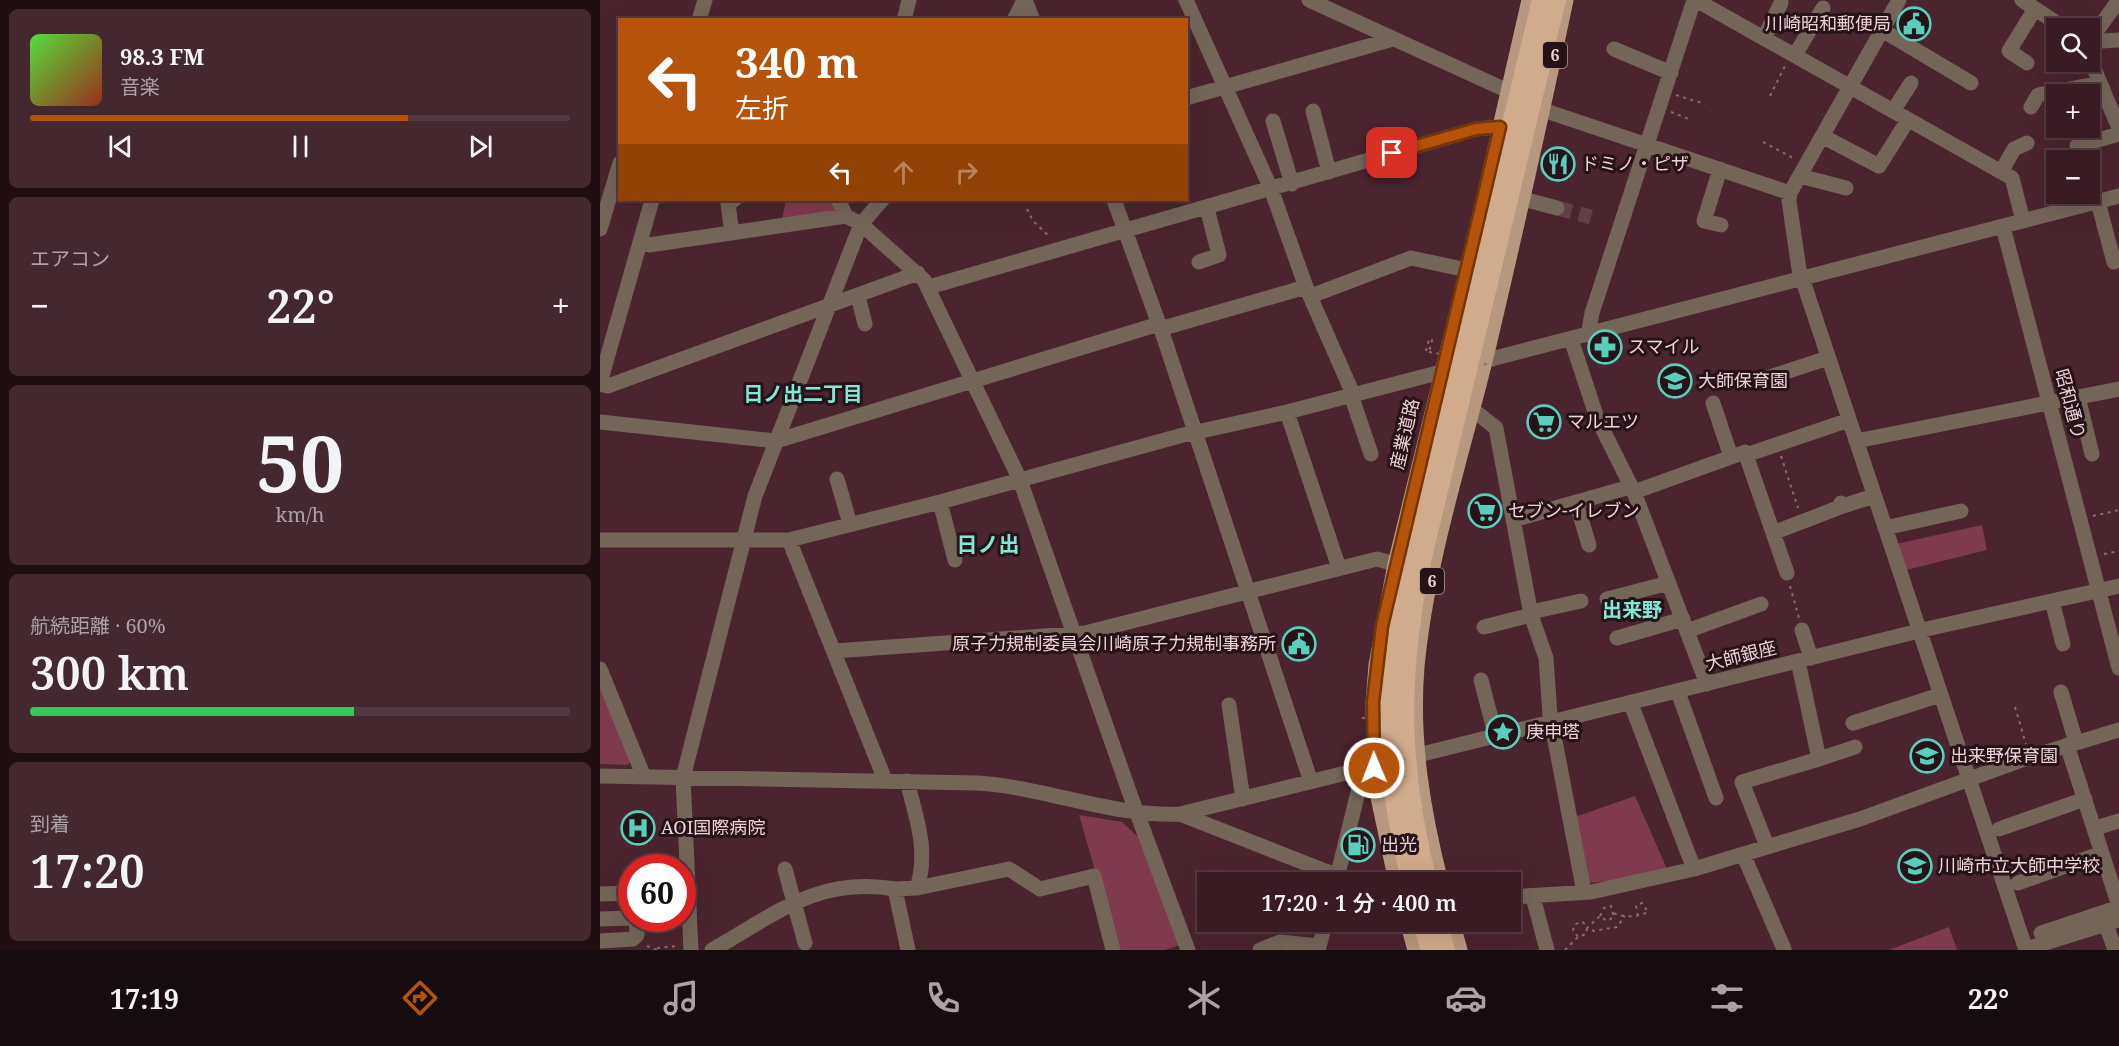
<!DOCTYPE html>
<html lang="ja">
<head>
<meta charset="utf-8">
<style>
	body { margin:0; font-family:"Noto Serif","Noto Sans JP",serif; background:#432830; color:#f1f3f6; height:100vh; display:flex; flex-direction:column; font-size:22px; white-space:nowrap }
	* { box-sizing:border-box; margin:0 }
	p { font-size:20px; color:#aba1a6 }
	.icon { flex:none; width:33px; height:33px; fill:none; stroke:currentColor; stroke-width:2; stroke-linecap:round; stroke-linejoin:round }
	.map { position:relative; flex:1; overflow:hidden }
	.panel { display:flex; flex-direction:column; gap:9px; padding:9px; background:#1f0f13; width:600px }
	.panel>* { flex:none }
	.banner { position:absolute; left:18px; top:18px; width:570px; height:183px; border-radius:0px; box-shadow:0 6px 24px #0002,0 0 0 2px #523941; background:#b45309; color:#fff; overflow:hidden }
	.fabs { position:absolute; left:1446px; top:18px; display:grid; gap:12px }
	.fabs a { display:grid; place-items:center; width:54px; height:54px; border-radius:0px; background:#381b23; box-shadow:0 6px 24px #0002,0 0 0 2px #523941; font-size:30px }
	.speed { position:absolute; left:18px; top:854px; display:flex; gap:12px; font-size:30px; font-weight:700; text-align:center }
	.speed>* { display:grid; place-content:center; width:78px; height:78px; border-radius:50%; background:#381b23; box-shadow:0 6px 24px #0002,0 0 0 2px #523941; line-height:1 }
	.speed .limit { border:9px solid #d22; background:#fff; color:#111 }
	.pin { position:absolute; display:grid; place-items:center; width:51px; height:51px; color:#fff; margin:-26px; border-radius:12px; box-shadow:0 3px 9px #0006 }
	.me { position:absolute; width:66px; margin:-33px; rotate:359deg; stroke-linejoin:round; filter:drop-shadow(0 0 4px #0008) }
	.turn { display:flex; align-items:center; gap:21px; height:126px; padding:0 18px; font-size:27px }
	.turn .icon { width:78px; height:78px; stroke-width:2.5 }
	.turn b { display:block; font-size:42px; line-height:51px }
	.lanes { display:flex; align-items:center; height:57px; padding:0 18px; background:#0003; justify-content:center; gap:30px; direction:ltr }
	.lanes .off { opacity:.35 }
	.big { font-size:45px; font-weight:600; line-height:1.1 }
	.panel .tile { flex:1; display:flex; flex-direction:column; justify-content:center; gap:9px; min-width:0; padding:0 21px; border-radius:9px; background:#432830 }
	.panel .dial { align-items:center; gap:0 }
	.dial b { font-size:78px; line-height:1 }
	.song { display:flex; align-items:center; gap:18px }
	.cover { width:72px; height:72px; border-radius:9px; background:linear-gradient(135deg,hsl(110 70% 55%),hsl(10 70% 35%)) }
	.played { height:6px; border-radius:3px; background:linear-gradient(90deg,#b45309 70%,#523941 70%) }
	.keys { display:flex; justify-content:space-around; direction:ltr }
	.heat { display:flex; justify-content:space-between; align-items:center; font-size:33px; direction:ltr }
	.charge { height:9px; border-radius:4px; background:linear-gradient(90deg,#34c759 60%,#523941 0) }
	.trip { position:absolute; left:597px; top:872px; width:324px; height:60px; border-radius:0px; background:#381b23; box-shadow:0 6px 24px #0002,0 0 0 2px #523941; font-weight:600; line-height:60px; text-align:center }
	.tab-bar { display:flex; height:96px; justify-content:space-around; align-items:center; background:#160b0e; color:#aba1a6 }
	.tab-bar .icon { width:42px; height:42px }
	.tab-bar .active { color:#b45309 }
	.tab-bar b { font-size:27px; color:#f1f3f6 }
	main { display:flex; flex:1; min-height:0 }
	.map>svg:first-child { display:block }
	.green { fill:#7f3a4f }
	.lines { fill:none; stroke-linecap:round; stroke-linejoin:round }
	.minor-tunnel { stroke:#623e48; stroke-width:15; stroke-dasharray:15 8; stroke-linecap:butt }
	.path { stroke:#8a6972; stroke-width:2; stroke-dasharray:3 4.5; stroke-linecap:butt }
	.minor { stroke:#746559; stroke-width:15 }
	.major { stroke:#b6987e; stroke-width:15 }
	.highway { stroke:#d0ab8c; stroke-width:18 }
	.path-bridge { stroke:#8a6972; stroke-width:2; stroke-dasharray:3 4.5; stroke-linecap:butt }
	.highway-bridge { stroke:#d0ab8c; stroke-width:18 }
	.route-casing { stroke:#753606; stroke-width:15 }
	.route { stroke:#b45309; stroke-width:10 }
	.labels { text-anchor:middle; stroke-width:6; stroke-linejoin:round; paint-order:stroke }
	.shield { fill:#251318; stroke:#b1999f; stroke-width:1.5 }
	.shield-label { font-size:16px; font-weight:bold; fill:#edd3d9 }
	.poi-label { font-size:18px; fill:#edd3d9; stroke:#251318; text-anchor:start }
	.street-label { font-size:18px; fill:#edd3d9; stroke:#251318 }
	.neighbourhood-label { font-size:20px; font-weight:bold; fill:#81e8d8; stroke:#251318 }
	.quarter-label { font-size:21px; font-weight:bold; fill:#81e8d8; stroke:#251318 }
</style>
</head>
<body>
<main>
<section class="panel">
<div class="tile">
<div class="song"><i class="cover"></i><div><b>98.3 FM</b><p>音楽</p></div></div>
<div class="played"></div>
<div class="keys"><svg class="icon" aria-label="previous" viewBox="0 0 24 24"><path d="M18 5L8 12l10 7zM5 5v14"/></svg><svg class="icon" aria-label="pause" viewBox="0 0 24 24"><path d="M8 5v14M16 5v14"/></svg><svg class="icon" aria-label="next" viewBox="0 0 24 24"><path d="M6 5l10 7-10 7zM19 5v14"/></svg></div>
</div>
<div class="tile"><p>エアコン</p>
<div class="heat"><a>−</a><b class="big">22°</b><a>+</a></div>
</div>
<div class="tile dial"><b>50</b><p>km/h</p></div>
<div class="tile"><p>航続距離 · 60%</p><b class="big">300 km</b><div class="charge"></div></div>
<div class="tile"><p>到着</p><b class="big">17:20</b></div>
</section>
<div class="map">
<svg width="1519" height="950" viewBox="0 0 1519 950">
	<rect width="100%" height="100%" fill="#4a242f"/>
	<path class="green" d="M186 200H233L237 213 182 220Z
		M1382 525 1387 550 1306 570 1296 544Z
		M0 682 32 761 27 765 0 764Z
		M1035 796 1067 869 1019 880 988 883 975 817Z
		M479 815 522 822 538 837 583 944 565 950H518Z
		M1349 927 1357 950H1289Z"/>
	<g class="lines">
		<path class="minor-tunnel" d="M957 208 991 217"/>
		<path class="path" d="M1076 95 1105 104
			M1170 96 1185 66
			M1071 112 1091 120
			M1163 142 1195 159
			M427 209 433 221 450 237
			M826 351 829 339 832 340 829 352
			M1181 456 1198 508
			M1493 516 1519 510
			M1504 554 1519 551
			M1190 586 1199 618
			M1415 707 1426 744
			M749 758 761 749
			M1014 913C1023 918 1039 917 1048 912L1042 903 1036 906 1038 915
			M1000 916 1004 908 1011 906 1014 917 1007 921 1000 916 987 928 994 931 1017 927 1025 916
			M47 946 57 950
			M57 948 78 946
			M965 950 978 937 986 934 987 928 983 922 975 924 973 930 978 937"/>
		<path class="minor" d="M425 0 433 20
			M586 0 671 189 706 287 753 394
			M709 0 908 91 943 110 1190 193
			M1096 0 1412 178 1423 221
			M1299 0 1190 193 1189 201 1199 269 1426 950
			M1422 0 1464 28
			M99 20 105 0
			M304 20 309 0
			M414 20 424 0
			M1282 30 1371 83
			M1494 34 1502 41 1519 40
			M1164 38 1181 3
			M1490 40 1519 0
			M1014 49 1071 73
			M1195 55 1223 8
			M1490 59 1519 128
			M1427 63 1409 51 1435 9
			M586 98 793 39
			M1431 107 1438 95 1500 83
			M713 111 729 172
			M1293 111 1311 83
			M673 121 692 184
			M1222 136 1279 166 1308 120
			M1477 146 1519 134
			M1120 169 1104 221 1121 225
			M1401 172 1414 149 1427 143
			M1200 176 1246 188
			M923 199 957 208
			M238 200 246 216
			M514 200 564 338 711 782
			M1498 202 1514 262
			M1403 227 1519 668
			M0 229 20 163
			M132 233 128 204 134 200
			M40 242 49 245 246 216 261 224 324 280 420 480 531 797 588 950
			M599 262 619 255 607 208
			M329 287 876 129 900 127
			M258 296 265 324
			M711 296 811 258 867 270
			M560 329 706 287
			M988 335 992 313 1094 0
			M971 339 997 418 1034 492 1107 684
			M1164 379 1228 358
			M0 383 52 200
			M0 384 8 386 318 273
			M751 395 771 454
			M1478 397 1492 454
			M1113 403 1131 457
			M872 409 896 428 931 615 946 658 950 715 984 892
			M687 412 739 568
			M0 422 176 441 559 324
			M1256 441 1519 389
			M1146 455 1187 573
			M237 479 250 524
			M1034 492 1145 452 1146 455 1249 420
			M340 502 355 560
			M976 502 989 545
			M1241 503 1243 506 1274 496
			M913 520 1030 487
			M1285 528 1361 511
			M1173 533 1243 506
			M0 540H189L340 502 583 435 687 412 1519 196
			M189 540 285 780
			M1007 599 1069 583
			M1452 601 1463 644
			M931 612 981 601
			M884 627 931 615
			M1202 630 1211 658
			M1087 631 1161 604
			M1017 638 1083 619
			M234 651 485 633 777 559 795 564
			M0 669 44 777
			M881 680 896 737
			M1078 692 1116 798
			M1461 692 1476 742
			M1031 704 1094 869
			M629 705 643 799
			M1253 723 1340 695
			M1467 745 1519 906
			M1219 759 1255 747
			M0 776 377 783C445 787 512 817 580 814L1331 628 1519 586
			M307 781C316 818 329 850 317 888
			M580 814 725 871 762 882
			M1502 826 1519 821
			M1399 829 1485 799
			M1167 846 1142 782 1219 759 1198 661
			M1143 854 1184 949
			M185 869 205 943
			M736 882 759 788 756 772
			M1418 883 1502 853
			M0 894 32 893
			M910 897 991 892 1094 869 1260 819 1430 757 1519 730
			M933 897 947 950
			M0 919 32 918
			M1506 924 1515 950
			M1441 933 1519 907
			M0 941 33 939 37 935 36 918
			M1426 949 1519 920
			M91 950 83 778 87 762 155 496 261 224 282 200
			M112 950C176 914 218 876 295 889
			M308 950 295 889 317 888 409 869 440 889 494 876 513 950
			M660 950 680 942 719 946
			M718 950 726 921"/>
		<path class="major" d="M881 210 929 0
			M796 882 775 783 773 702 776 665 795 564 859 303
			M841 882C823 812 811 740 817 667 827 559 864 450 889 345 916 230 942 115 966 0
			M807 921 815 950
			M852 921 860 950"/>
		<path class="highway" d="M821 921 830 950
			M838 921 846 950"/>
		<path class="path-bridge" d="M829 352 841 354
			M884 364 897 366
			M762 718 774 717"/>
		<path class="highway-bridge" d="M811 882C780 765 782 675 806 557L941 0
			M828 882C799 766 798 675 823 557L957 0"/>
	</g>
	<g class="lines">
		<defs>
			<path id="route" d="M774 768 773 702 782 626 900 127 876 129 792 153"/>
		</defs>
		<use href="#route" class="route-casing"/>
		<use href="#route" class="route"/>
	</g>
	<defs>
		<symbol id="civic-ring" viewBox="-11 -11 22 22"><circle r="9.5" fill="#251318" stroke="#5acebd" stroke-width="1.5"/><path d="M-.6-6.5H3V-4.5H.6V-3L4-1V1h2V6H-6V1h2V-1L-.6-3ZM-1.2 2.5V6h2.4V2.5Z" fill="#5acebd"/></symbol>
		<symbol id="restaurant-ring" viewBox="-11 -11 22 22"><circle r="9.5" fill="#251318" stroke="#5acebd" stroke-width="1.5"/><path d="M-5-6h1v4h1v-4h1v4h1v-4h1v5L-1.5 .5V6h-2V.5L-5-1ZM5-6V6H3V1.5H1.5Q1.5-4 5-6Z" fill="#5acebd"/></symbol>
		<symbol id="pharmacy-ring" viewBox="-11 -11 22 22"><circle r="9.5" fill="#251318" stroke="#5acebd" stroke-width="1.5"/><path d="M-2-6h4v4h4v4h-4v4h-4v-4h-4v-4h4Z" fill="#5acebd"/></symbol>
		<symbol id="school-ring" viewBox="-11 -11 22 22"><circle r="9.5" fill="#251318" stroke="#5acebd" stroke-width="1.5"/><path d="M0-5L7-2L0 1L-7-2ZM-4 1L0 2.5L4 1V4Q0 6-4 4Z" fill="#5acebd"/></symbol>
		<symbol id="supermarket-ring" viewBox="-11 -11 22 22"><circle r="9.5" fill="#251318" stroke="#5acebd" stroke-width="1.5"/><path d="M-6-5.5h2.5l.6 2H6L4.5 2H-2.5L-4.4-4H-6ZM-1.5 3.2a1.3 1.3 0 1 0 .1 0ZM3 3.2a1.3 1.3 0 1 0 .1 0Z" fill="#5acebd"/></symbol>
		<symbol id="sight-ring" viewBox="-11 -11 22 22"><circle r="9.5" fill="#251318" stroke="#5acebd" stroke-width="1.5"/><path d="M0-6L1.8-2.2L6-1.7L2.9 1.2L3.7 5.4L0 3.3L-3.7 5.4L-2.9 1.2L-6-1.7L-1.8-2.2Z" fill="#5acebd"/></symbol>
		<symbol id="hospital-ring" viewBox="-11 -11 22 22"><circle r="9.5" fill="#251318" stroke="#5acebd" stroke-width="1.5"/><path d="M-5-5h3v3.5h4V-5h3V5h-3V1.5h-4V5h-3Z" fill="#5acebd"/></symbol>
		<symbol id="fuel-ring" viewBox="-11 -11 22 22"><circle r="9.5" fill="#251318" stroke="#5acebd" stroke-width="1.5"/><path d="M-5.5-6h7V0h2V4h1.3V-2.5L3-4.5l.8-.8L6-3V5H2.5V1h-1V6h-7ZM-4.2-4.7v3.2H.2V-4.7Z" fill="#5acebd"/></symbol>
	</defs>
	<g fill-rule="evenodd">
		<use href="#civic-ring" x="1295" y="5" width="38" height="38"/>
		<use href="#restaurant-ring" x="939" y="145" width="38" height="38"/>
		<use href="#pharmacy-ring" x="986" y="328" width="38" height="38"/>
		<use href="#school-ring" x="1056" y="362" width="38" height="38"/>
		<use href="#supermarket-ring" x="925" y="403" width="38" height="38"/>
		<use href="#supermarket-ring" x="866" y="492" width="38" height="38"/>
		<use href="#civic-ring" x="680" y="625" width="38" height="38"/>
		<use href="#sight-ring" x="884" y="713" width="38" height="38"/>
		<use href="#school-ring" x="1308" y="737" width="38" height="38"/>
		<use href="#hospital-ring" x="19" y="809" width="38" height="38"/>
		<use href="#fuel-ring" x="739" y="826" width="38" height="38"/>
		<use href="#school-ring" x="1296" y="847" width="38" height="38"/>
	</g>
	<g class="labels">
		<g class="shield">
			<rect x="943" y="42" width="24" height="26" rx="4.5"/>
			<rect x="820" y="568" width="24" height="26" rx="4.5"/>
		</g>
		<g class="shield-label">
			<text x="955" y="61">6</text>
			<text x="832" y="587">6</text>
		</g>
		<g class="poi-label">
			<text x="1291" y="30" text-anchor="end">川崎昭和郵便局</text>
			<text x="981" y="170">ドミノ・ピザ</text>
			<text x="1028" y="353">スマイル</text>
			<text x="1098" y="387">大師保育園</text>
			<text x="967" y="428">マルエツ</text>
			<text x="908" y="517">セブン-イレブン</text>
			<text x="676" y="650" text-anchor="end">原子力規制委員会川崎原子力規制事務所</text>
			<text x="926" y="738">庚申塔</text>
			<text x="1350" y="762">出来野保育園</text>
			<text x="61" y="834">AOI国際病院</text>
			<text x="781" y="851">出光</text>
			<text x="1338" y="872">川崎市立大師中学校</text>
		</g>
		<g class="street-label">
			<text transform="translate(1470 404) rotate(75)" y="6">昭和通り</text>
			<text transform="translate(805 434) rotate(-77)" y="6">産業道路</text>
			<text transform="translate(1141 656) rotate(-14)" y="6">大師銀座</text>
		</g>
		<g class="neighbourhood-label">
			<text x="203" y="401">日ノ出二丁目</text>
			<text x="1032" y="617">出来野</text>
		</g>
		<g class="quarter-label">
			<text x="388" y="552">日ノ出</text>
		</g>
	</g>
</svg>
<div class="fabs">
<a><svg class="icon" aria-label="search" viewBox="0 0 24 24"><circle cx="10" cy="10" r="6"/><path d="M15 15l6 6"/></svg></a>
<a>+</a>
<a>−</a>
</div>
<div class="speed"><div class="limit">60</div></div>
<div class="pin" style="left:792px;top:153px;background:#d93025"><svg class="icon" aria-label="arrive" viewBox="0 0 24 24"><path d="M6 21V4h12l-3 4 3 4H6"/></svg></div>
<svg class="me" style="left:774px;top:768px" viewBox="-20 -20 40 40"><circle r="17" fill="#b45309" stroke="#fff" stroke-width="3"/><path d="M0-11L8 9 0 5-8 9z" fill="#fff"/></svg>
<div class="trip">17:20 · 1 分 · 400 m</div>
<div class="banner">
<div class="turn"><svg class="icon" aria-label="left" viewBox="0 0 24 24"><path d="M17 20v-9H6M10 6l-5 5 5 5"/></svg><div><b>340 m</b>左折</div></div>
<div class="lanes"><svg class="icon" aria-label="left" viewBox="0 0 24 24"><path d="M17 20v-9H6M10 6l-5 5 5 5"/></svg><svg class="icon off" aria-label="ahead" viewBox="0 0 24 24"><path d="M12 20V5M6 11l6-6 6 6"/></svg><svg class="icon off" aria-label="right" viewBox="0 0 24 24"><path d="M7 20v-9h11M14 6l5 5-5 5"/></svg></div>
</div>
</div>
</main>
<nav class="tab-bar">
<b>17:19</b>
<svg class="icon active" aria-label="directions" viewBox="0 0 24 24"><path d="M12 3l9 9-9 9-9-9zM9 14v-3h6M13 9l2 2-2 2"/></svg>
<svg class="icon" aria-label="music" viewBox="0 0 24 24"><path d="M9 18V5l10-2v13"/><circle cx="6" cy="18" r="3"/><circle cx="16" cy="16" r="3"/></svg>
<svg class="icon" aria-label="phone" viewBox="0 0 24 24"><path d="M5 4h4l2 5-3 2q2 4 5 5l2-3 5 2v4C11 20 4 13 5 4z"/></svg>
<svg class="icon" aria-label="climate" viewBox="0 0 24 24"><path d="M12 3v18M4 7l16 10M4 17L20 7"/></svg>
<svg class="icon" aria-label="car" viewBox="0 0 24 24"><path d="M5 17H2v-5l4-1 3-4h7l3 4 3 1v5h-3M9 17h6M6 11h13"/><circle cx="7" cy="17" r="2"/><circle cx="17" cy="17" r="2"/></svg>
<svg class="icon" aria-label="filters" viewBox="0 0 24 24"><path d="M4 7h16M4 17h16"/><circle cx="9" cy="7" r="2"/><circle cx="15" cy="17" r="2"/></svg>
<b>22°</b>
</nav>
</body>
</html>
